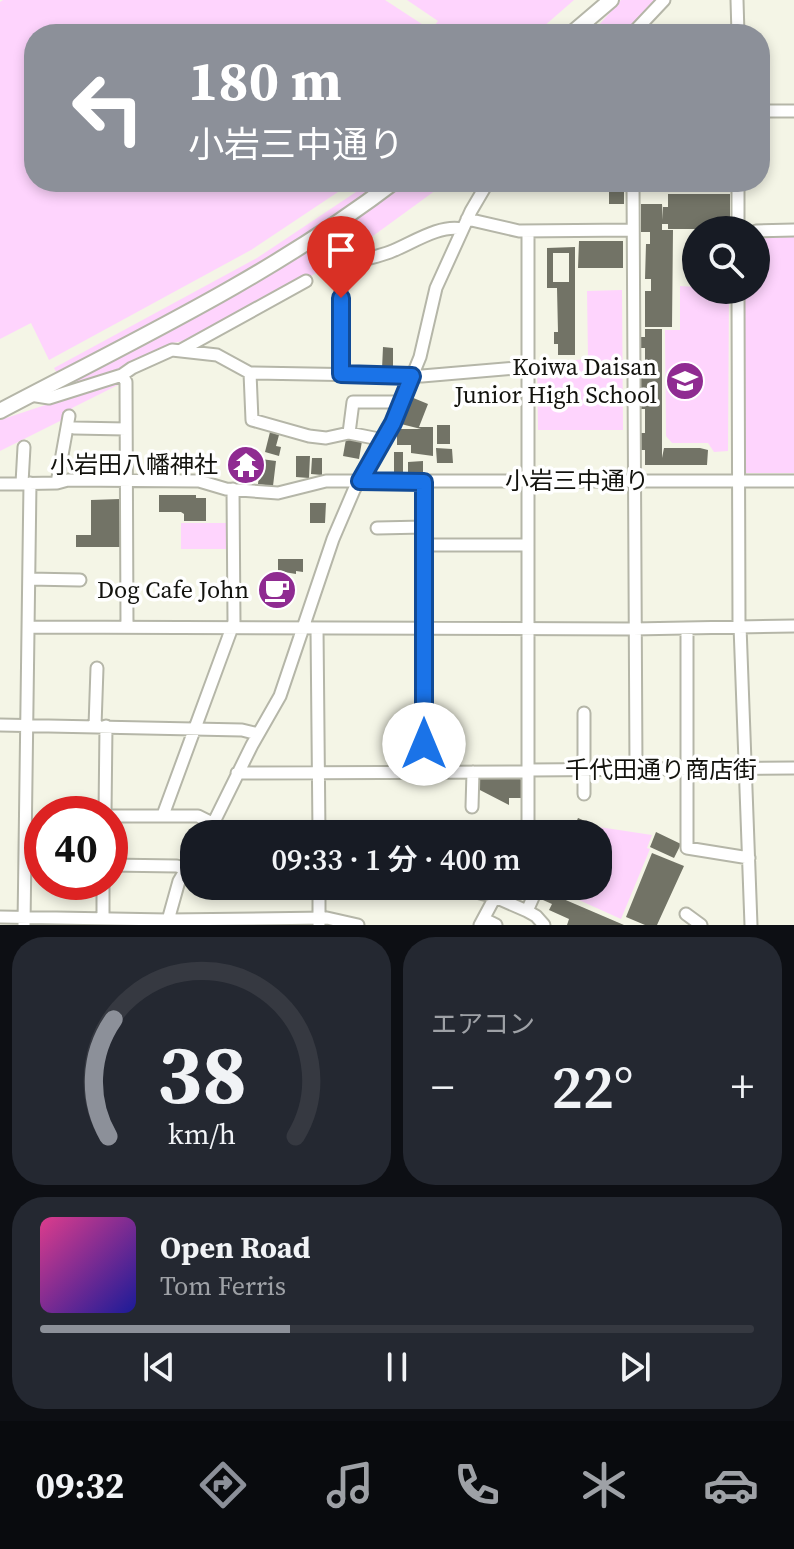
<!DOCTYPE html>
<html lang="ja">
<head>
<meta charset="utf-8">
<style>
	body { margin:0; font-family:"Source Serif 4","Noto Sans JP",serif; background:#242831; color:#f1f3f6; height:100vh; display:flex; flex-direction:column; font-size:30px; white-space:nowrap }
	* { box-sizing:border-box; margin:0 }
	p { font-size:26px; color:#9ea1a6 }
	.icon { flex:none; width:44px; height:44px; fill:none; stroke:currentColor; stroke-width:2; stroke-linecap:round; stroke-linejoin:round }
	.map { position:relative; height:925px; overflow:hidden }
	.panel { display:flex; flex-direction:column; gap:12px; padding:12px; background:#0d0f14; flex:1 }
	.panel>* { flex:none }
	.banner { position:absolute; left:24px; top:24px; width:746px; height:168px; border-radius:32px; box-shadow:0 4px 12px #0003; background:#8c9099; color:#fff; overflow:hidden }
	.fabs { position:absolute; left:682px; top:216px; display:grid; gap:16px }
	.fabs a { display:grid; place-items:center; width:88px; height:88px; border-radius:50%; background:#171b24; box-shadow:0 4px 12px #0003; font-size:40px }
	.speed { position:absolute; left:24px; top:796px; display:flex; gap:16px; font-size:40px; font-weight:700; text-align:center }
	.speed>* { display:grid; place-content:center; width:104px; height:104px; border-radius:50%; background:#171b24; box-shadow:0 4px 12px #0003; line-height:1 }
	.speed .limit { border:12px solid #d22; background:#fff; color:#111 }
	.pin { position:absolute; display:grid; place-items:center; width:68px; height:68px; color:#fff; margin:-82px -34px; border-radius:50% 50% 50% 0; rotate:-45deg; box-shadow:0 0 8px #0007 }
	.pin .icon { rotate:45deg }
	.me { position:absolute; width:88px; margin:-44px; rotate:0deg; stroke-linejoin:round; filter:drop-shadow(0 0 6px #0008) }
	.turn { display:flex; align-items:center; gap:28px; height:168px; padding:0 32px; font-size:36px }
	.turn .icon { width:104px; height:104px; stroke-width:2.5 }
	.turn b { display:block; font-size:56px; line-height:68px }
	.big { font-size:60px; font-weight:600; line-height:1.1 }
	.panel .card { flex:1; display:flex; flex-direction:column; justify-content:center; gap:12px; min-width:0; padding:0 28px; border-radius:32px; background:#242831 }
	.panel .dial { align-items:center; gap:0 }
	.dial svg { height:208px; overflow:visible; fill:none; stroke:#363941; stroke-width:7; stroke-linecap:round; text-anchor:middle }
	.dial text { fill:#f1f3f6; stroke:none }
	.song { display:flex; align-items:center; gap:24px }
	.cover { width:96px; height:96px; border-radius:12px; background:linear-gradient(135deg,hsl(330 70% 55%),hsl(240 70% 35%)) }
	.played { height:8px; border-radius:4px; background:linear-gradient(90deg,#8c9099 35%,#363941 35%) }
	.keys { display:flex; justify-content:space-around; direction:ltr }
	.heat { display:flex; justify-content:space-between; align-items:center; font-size:44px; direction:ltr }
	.panel .tiles { flex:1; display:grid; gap:12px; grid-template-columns:1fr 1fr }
	.card:last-child { grid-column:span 2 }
	.trip { position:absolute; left:180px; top:820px; width:432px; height:80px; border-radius:32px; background:#171b24; box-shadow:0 4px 12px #0003; font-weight:600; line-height:80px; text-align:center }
	.dock { display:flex; height:128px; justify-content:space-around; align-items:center; background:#090b0e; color:#9ea1a6 }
	.dock .icon { width:56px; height:56px }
	.dock .on { color:#8c9099 }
	.dock b { font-size:36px; color:#f1f3f6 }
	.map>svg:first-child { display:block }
	.green { fill:#fed4fd }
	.building { fill:#727366; fill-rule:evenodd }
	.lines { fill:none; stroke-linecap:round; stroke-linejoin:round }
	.minor-casing { stroke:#b5b6a8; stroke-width:15 }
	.major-casing { stroke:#b5b6a8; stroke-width:18 }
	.minor { stroke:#fff; stroke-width:11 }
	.major { stroke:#fff; stroke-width:14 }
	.route-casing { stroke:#114b97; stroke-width:20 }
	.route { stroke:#1a73e8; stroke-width:14 }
	.labels { text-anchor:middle; stroke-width:7; stroke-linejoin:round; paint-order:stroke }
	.poi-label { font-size:24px; fill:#13130e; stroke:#fff; text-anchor:end }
	.street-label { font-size:24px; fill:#13130e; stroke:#fff }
</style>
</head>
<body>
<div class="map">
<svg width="794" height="925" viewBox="0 0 794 925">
	<rect width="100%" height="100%" fill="#f4f5e6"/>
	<path class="green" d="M3 0H385L431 30 438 21 407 0H574L535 34H477L474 30 469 34H34V182H353L251 250 49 360 31 323 0 339V2Z
		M621 0H658L622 33 591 34Z
		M371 182H385L293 246 215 291 58 375 54 368 257 258Z
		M404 182H447L340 260 196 339 172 343 119 369 64 386 224 301 284 266 363 214Z
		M794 237V473H744V290H756V238Z
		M680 286 696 287V290H729L728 451 714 452 708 443H672L666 436 665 330H680Z
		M622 290 623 430H538L537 363 588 359 587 291Z
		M115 382 120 384 72 408 73 412 64 419 0 451V420Z
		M181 523H228V549H181Z
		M599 827 652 835 647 848 650 849 621 919 570 896 574 886H598L597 834Z"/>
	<path class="building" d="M609 191H624V204H609Z
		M668 194H730V229H668V224H662V230H673L672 327H645V291H651V279H645L646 244H650V232H641V204H662L663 220V207H668Z
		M579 241H623V268H578Z
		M575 247V355H558V344H554V332H558L557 288H547V248ZM553 253H569V282H553Z
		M645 329H662V458L664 448H700L708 450 707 465H645V450H639V433H645V409H640L639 377 645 378V348H639V337H645Z
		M383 347 393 348V369H382Z
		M411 397 428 404 419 427H433V456L411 453V445H397V429H421L401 424Z
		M437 425H450V444H437Z
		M270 432 279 435 276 446 281 447 279 456 265 452Z
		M346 439 362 441 359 459 343 456Z
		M436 448 452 449 453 463H437Z
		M394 452H403V473H394Z
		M296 456H310L309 478 296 477Z
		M312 458H322V475L311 474Z
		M261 459 276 461 273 486 258 484Z
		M423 461V474H408V462Z
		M159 495H196V498H206V521H184V514L181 512H159Z
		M120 499V547H76V535H91V500Z
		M310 503H326L325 523H310Z
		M278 559H303V572L296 571V574L278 571Z
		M285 578V600H269L268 579Z
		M476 776H518L522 781V798H509V805L476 788Z
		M578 818 592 824 588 834H571Z
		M656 832 681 844 674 858 650 847Z
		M652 853 684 866 657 925H645L626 917Z
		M549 886H566L561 898 624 925H567L569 919 549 910 552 904 543 900Z"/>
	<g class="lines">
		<defs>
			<path id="minor" d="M737 0 738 34
				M632 34 664 0
				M760 111H794
				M633 182 636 769
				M633 182H651
				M738 182V230
				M467 219 519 231 633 230
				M756 231 794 230
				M528 232V834
				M738 290 739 626
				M181 350 306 281
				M250 373 252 420 309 436 326 438 349 433 384 440
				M341 374V268C357 260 374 258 390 252 411 244 439 224 462 229
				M122 375 132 368 172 350 217 355 250 373 422 376 528 367
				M30 395 49 398 122 375 126 382 127 627
				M74 428 126 429
				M349 433 353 402H402
				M22 483 24 447
				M57 483 69 416
				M0 484 57 483 68 480 199 481 226 489 278 493 326 481H794
				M377 528 424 527
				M424 545H528
				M29 579 80 580
				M740 626 751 925
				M28 627 633 629 794 626
				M317 628 319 834
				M687 629V848L749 858
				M0 725 242 730 258 734
				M95 726 97 668
				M529 770 794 768
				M237 773 529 772
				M424 773V482
				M584 794V713
				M472 807 473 772
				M105 814 106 726
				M163 815 234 622 233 489
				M110 816H198L214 824
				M208 834 252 745 280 696 333 539 354 490 393 423 420 357 436 288 471 211 488 182
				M110 865 177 866 186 869
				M319 886V924
				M454 886 495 897 527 911
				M538 886 527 911 536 916 544 925
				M686 914 701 925
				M0 917 168 920 327 918 358 925
				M103 918V882
				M484 919 496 925
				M167 924 179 881 194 856
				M24 925 30 483
				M480 925 495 897"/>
			<path id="major" d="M571 34 611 0
				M0 411C135 340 272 275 394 182"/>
		</defs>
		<use href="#minor" class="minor-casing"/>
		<use href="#major" class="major-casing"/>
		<use href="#minor" class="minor"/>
		<use href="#major" class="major"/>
	</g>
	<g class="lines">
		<defs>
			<path id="route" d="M341 298V374L412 376 393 423 360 481 424 482V744"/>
		</defs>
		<use href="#route" class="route-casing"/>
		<use href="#route" class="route"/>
	</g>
	<defs>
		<symbol id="school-disc" viewBox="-11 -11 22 22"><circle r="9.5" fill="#8f2b91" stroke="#fff"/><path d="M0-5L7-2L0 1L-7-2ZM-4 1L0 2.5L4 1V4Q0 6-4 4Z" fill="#fff"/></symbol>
		<symbol id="temple-disc" viewBox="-11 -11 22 22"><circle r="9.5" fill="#8f2b91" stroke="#fff"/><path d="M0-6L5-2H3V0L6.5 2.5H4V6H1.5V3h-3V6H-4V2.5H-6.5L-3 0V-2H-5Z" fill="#fff"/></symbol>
		<symbol id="cafe-disc" viewBox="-11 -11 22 22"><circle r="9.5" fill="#8f2b91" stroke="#fff"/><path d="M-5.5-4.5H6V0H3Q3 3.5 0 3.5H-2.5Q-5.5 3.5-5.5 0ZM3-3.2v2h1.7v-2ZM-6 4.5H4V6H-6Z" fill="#fff"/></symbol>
	</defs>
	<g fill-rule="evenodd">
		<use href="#school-disc" x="663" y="359" width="44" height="44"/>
		<use href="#temple-disc" x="224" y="443" width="44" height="44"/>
		<use href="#cafe-disc" x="255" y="568" width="44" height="44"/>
	</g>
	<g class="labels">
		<g class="poi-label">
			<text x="657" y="375">Koiwa Daisan<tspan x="657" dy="28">Junior High School</tspan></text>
			<text x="218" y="473">小岩田八幡神社</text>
			<text x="249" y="598">Dog Cafe John</text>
		</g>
		<g class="street-label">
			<text x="577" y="489">小岩三中通り</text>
			<text x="661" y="778">千代田通り商店街</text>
		</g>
	</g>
</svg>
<div class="fabs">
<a><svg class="icon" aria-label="search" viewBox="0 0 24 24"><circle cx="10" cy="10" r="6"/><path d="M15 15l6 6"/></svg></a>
</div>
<div class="speed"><div class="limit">40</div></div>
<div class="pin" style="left:341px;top:298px;background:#d93025"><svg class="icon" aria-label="arrive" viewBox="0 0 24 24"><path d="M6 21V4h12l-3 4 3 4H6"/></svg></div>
<svg class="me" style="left:424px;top:744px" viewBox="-20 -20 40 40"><circle r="19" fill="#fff"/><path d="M0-13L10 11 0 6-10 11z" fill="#1a73e8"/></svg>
<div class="trip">09:33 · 1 分 · 400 m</div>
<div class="banner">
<div class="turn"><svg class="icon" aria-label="left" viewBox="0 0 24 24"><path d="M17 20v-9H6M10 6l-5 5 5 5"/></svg><div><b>180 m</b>小岩三中通り</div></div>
</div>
</div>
<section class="panel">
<div class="tiles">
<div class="card dial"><svg viewBox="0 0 100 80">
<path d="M14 69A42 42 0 1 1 86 69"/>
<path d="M14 69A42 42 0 0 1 16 24" stroke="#8c9099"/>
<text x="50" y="56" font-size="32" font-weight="700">38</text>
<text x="50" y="72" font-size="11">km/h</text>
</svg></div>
<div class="card"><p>エアコン</p>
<div class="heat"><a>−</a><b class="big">22°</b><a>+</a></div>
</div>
<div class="card">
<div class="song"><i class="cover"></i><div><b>Open Road</b><p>Tom Ferris</p></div></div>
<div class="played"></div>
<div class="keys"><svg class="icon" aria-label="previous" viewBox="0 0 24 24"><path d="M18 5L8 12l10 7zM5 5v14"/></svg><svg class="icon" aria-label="pause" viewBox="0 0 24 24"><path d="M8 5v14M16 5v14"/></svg><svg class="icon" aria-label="next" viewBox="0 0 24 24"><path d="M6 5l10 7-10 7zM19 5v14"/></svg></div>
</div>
</div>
</section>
<nav class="dock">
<b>09:32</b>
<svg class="icon on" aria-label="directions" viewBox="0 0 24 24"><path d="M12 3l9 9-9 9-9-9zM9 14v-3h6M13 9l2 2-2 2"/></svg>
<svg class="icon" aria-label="music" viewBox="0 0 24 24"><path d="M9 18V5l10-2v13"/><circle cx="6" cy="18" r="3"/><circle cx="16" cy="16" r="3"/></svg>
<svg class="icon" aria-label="phone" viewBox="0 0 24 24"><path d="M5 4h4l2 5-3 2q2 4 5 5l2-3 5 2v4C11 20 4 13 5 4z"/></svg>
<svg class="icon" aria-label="climate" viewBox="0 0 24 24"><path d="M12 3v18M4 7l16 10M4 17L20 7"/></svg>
<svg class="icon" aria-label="car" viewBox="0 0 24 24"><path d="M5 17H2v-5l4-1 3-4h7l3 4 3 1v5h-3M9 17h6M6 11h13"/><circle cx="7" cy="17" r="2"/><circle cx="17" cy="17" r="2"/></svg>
</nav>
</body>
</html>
